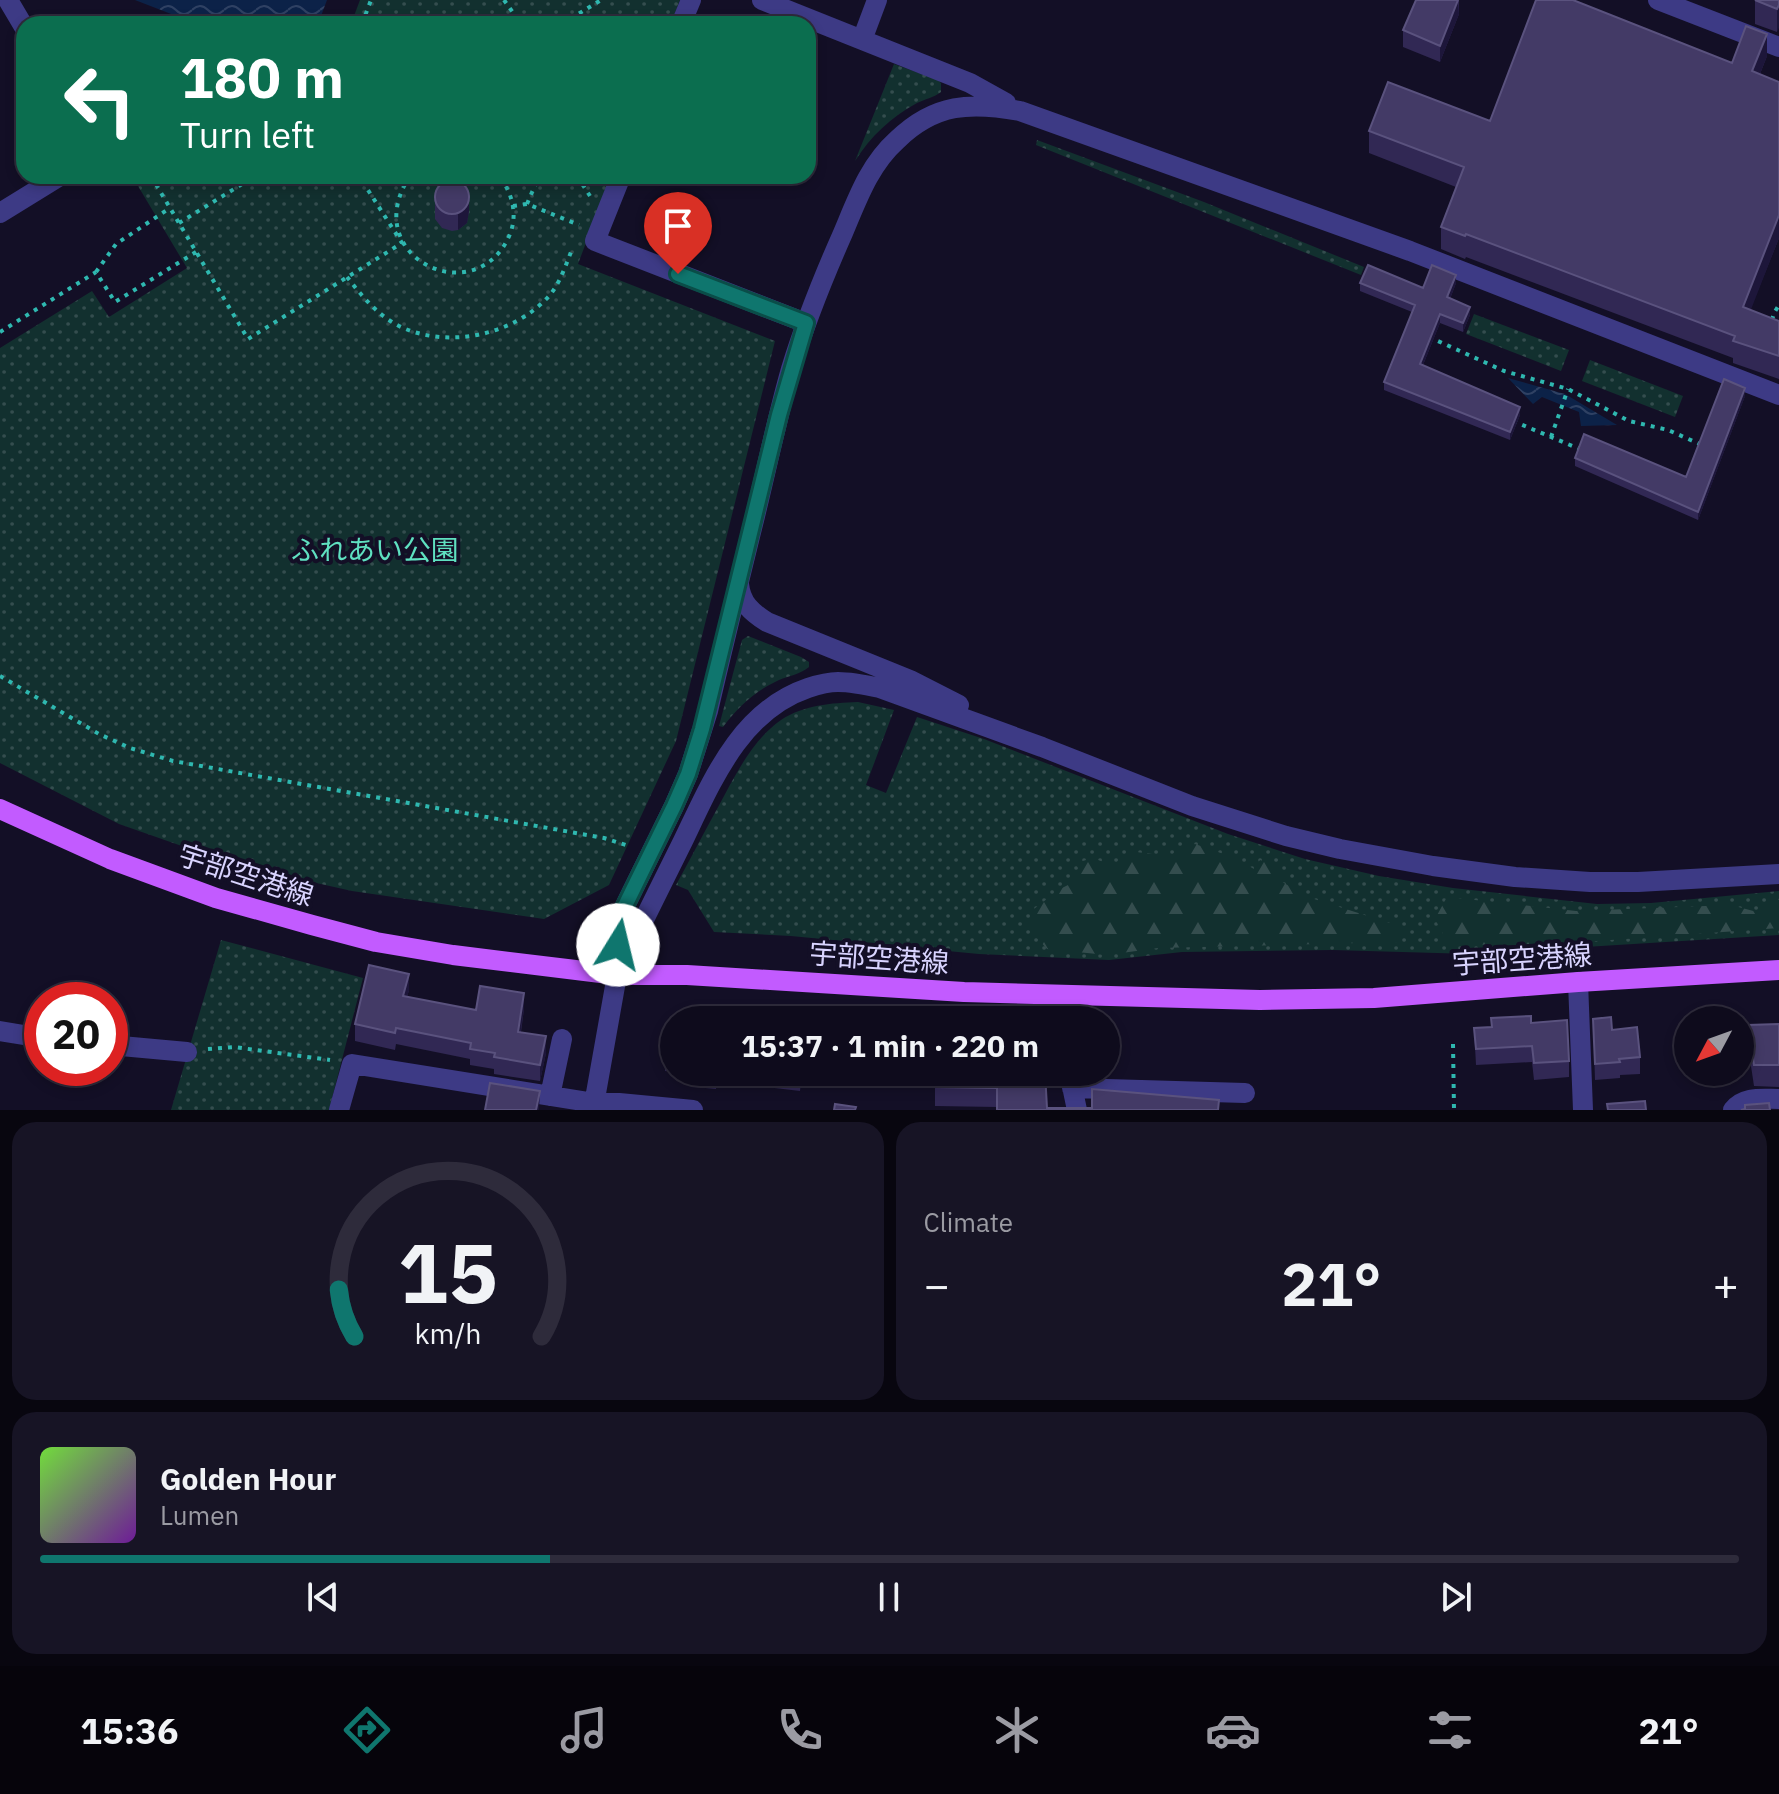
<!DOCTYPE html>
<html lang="en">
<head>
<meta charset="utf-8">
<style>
	body { margin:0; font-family:"IBM Plex Sans","Noto Sans JP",sans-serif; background:#171425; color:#f1f3f6; height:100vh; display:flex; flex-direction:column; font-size:30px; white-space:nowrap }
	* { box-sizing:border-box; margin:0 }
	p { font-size:26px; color:#9b9ba3 }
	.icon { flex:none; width:44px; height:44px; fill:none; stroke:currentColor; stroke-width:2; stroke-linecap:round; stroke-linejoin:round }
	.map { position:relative; height:1110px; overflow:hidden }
	.panel { display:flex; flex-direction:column; gap:12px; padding:12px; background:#08060f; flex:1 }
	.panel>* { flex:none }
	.hud { position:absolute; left:16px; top:16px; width:800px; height:168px; border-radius:24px; box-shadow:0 4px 12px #0003,0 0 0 2px #2e2b3b; background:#0b6e4f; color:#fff; overflow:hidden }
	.needle { width:52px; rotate:229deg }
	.tools { position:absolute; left:1674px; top:1006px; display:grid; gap:16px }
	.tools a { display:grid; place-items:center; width:80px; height:80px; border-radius:50%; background:#0e0b1c; box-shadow:0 4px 12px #0003,0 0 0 2px #2e2b3b; font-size:40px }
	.speed { position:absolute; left:24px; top:982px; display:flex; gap:16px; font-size:40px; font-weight:700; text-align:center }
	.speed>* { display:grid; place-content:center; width:104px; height:104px; border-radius:50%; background:#0e0b1c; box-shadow:0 4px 12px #0003,0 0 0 2px #2e2b3b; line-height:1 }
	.speed .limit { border:12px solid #d22; background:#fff; color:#111 }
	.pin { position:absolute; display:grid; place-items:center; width:68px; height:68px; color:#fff; margin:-82px -34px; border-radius:50% 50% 50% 0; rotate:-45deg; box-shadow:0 0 8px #0007 }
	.pin .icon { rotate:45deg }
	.me { position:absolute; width:88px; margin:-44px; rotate:9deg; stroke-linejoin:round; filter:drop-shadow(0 0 6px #0008) }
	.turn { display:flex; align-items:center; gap:28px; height:168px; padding:0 32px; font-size:36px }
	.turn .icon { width:104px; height:104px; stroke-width:2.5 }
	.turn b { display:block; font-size:56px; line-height:68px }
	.big { font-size:60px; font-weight:800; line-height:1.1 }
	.panel .tile { flex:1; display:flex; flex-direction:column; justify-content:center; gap:12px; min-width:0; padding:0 28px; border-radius:24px; background:#171425 }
	.panel .dial { align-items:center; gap:0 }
	.dial svg { height:208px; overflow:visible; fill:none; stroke:#2e2b3b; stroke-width:7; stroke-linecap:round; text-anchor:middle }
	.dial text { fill:#f1f3f6; stroke:none }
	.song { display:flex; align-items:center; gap:24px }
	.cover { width:96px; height:96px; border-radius:12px; background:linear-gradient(135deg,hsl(100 70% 55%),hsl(280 70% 35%)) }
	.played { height:8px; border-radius:4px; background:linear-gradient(90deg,#0f766e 30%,#2e2b3b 30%) }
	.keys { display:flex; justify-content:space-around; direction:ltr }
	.heat { display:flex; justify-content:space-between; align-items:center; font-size:44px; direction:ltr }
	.panel .tiles { flex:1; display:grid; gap:12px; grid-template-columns:1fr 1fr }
	.tile:last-child { grid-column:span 2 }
	.trip { position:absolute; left:660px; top:1006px; width:460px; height:80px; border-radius:40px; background:#0e0b1c; box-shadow:0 4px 12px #0003,0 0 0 2px #2e2b3b; font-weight:800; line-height:80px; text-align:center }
	.tab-bar { display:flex; height:128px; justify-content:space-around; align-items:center; background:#06040b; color:#9b9ba3 }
	.tab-bar .icon { width:56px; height:56px }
	.tab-bar .current { color:#0f766e }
	.tab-bar b { font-size:36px; color:#f1f3f6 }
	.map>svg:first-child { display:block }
	.green { fill:url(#green-dots) }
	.forest { fill:url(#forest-firs) }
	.water { fill:url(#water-waves) }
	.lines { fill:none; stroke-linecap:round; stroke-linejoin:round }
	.path { stroke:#2fb8b0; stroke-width:4; stroke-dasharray:4 6; stroke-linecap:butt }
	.minor { stroke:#3d3a85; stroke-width:20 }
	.major { stroke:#c25bff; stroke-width:20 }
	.wall { fill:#312854 }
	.shaded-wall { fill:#1d163a }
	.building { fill:#433a66; stroke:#5a527e; stroke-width:2 }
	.route-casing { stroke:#0a4d48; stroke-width:20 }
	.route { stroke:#0f766e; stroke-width:14 }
	.labels { text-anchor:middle; stroke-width:8; stroke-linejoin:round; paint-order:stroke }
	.park-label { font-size:28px; fill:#5fe0c0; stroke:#130f26 }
	.street-label { font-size:28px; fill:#d9d4ff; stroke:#130f26 }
</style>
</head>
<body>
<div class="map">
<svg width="1779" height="1110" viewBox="0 0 1779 1110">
	<defs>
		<pattern id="green-dots" width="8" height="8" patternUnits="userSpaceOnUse" patternTransform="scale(2)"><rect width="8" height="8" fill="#12302f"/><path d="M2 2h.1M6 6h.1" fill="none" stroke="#344d4e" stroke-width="1.8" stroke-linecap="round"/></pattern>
		<pattern id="forest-firs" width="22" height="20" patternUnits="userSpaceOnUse" patternTransform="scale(2)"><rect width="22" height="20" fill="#12302f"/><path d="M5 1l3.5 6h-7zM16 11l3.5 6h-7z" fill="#344d4e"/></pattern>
		<pattern id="water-waves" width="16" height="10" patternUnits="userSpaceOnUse" patternTransform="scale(2)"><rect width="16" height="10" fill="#0c2248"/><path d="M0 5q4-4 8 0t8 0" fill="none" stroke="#2f4163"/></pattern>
	</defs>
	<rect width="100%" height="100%" fill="#130f26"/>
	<path class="green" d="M360 0H680L671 24H351Z
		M894 64 938 80 941 83V92C933 98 925 99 917 103 891 117 871 136 855 161Z
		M1037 140 1204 202 1364 267 1361 275 1036 145Z
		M132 176H611L578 264 775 341 676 741 609 885 544 919 352 891 236 865 119 824 0 763V348L92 291 109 317 187 268Z
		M1474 314 1569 350 1561 371 1466 334Z
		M1590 360 1683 396 1675 417 1582 381Z
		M748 636 801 657 809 662V667C800 674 789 676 779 680 755 691 738 707 723 727L719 726 742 640Z
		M858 702 894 710 866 785 886 793 917 717 984 739 1228 834 1305 859 1379 876 1453 888 1597 904 1651 903 1779 891V935L1472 954 1333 950 1182 952 1109 960 979 954 791 936 714 932 688 890 676 885C690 860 703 834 717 809 734 778 751 741 781 720 804 705 831 703 858 702Z
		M221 940 363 978 329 1110H171Z"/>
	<path class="forest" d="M1195 844 1235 858 1254 869 1260 860 1278 867 1282 882 1311 898 1393 924 1403 932 1399 942 1158 948 1107 955 1047 949 1031 931 1030 912 1060 889 1082 878 1076 863 1093 858 1111 865 1136 852 1168 856Z
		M1447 897 1576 911 1731 905 1757 912 1768 900H1779V928L1555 944 1449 945 1435 919Z"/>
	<path class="water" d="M135 0H327L318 24H197Z
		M1508 378 1565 394 1617 425 1581 426 1579 412 1542 397 1533 404Z"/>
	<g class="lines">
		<path class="path" d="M504 0 521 24
			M362 24 371 0
			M562 24 601 0
			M151 176 248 339 402 243 359 176
			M410 176C356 257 477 314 510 234 518 214 512 192 499 176
			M577 176 590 196
			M527 204 539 176
			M513 206 527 204 579 225
			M179 223 255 176
			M96 272 116 244 170 208
			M347 277C362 296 378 316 401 327 449 349 514 335 549 296 560 283 565 267 571 252L575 253
			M1772 320 1774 313 1779 305
			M0 332 96 272 115 302 196 252
			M1429 337 1504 371 1568 389 1629 421 1668 430 1702 445
			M1513 421 1582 450
			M1551 437 1568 389
			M0 676 99 734 130 748 173 761 604 838 629 846
			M1453 1044 1454 1110
			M208 1049 234 1047 330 1060"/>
		<path class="minor" d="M8 0 24 27
			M762 0 970 83 1006 103
			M1658 0 1779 47
			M681 24 691 0
			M862 40 877 0
			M621 176 595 241 806 323
			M0 213 60 176
			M739 584C741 603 751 612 767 622L910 680 959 705
			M620 968C641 926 662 883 683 841 712 781 740 711 808 688 817 685 827 682 838 682 852 682 866 685 880 688L1042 747 1192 806 1286 836 1340 849 1433 866 1515 877 1590 882H1638L1779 874
			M1578 982 1583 1110
			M1071 1020 1072 996
			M0 1031 42 1038
			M110 1045 187 1052
			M1069 1072 1077 1110
			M1072 1088 1245 1093
			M550 1096 562 1039
			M339 1110 352 1064 595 1103H619L693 1110
			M593 1110 617 975 620 916 674 806 688 774 708 711C723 646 739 581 755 516 767 467 777 418 791 369 805 323 823 278 843 233 857 200 869 165 897 140 935 103 971 102 1020 111L1410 251 1779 395
			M1733 1110C1744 1096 1762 1099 1779 1099"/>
		<path class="major" d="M0 809 110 859 216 898 312 925 376 942 453 955 617 975H687L964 992 1260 1000 1374 998 1578 982 1779 970"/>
	</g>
	<path class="wall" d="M1459 0V14L1440 62 1403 47V30Z
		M1755 0H1779L1777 32 1755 24Z
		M1767 56 1760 74 1779 238 1750 310 1779 321V379L1733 363V358L1466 257 1465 259 1441 249V227L1456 187 1369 153V131L1490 121 1732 63Z
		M435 192 469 211 467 223 458 230 452 231 442 228 435 219Z
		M1360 283 1423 288 1456 283 1450 299 1470 315 1463 332 1440 323 1423 365 1520 415 1510 440 1384 390V382L1412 312 1360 291Z
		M1745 396 1698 520 1575 466V458L1686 477Z
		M409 990 407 997 476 1010 524 1009 521 1032 546 1053 540 1081 494 1074V1069L470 1065V1059L396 1044 395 1050 355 1041V1024Z
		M1593 1019 1612 1030 1640 1057V1074L1620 1075V1078L1595 1080Z
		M1531 1023 1569 1061V1077L1534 1080 1532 1062 1476 1065 1474 1028Z
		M1779 1024V1087L1754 1086 1748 1046V1025Z
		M674 1032V1072L665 1071V1055Z
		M674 1072H808L807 1082H801L800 1091 716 1081V1089L695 1087V1075Z
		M913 1072H1045L1047 1108H1092V1089L1219 1100V1110H997V1107L935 1106V1087L913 1088Z"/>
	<path class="shaded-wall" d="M1458 0 1459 14 1440 62V46Z
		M1779 5V28L1777 32V9Z
		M1767 34V56L1752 94V71Z
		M469 195V211L467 223 458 230V214Z
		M1779 215V238L1743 330V307Z
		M1456 275V283L1447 306V297Z
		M1470 307V315L1463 332V323Z
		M1440 314V323L1420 372V364Z
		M1745 388V396L1698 520V512Z
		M1520 407V415L1510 440V432Z
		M409 974V990L403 1012V996Z
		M524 993V1009L518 1048V1032Z
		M546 1036V1053L540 1081V1065Z
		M540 1091 539 1110H536Z"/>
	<path class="building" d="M1416 0H1458L1440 46 1403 30Z
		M1536 0H1573L1732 63 1746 26 1767 34 1752 71 1779 82V215L1743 307 1779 321V356L1733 341 1735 336 1466 234 1465 236 1441 227 1464 167 1369 131 1388 82 1490 121Z
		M1755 0H1779V5L1777 9Z
		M435 197a17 17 0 1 1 34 0a17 17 0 1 1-34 0Z
		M1368 265 1423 288 1432 265 1456 275 1447 297 1470 307 1463 323 1440 314 1420 364 1520 407 1510 432 1384 382 1415 305 1360 283Z
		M1724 379 1745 388 1698 512 1575 458 1584 434 1686 477Z
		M369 965 409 974 403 996 476 1010 480 986 524 993 518 1032 546 1036 540 1065 494 1057 495 1053 470 1049 471 1043 396 1028 395 1033 355 1024Z
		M963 1012V1019L990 1020H911V1014Z
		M691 1013 765 1020H690Z
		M785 1015 816 1018V1020H784Z
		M1531 1016V1023L1567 1020 1569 1061 1534 1063 1532 1046 1476 1049 1474 1028 1492 1027 1491 1018Z
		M1611 1017 1612 1030 1637 1027 1640 1057 1619 1059 1620 1062 1595 1064 1593 1019Z
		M1779 1024V1065H1754L1748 1025Z
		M668 1031 674 1032V1056L665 1055Z
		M779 1072H800V1074Z
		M935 1072H1045L1047 1108H1092V1089L1219 1100 1218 1110H997V1088L935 1087Z
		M490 1083 540 1091 536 1110H485Z
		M1645 1101 1646 1110H1608L1607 1104Z
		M1769 1103 1770 1110H1741L1745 1109V1105Z
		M835 1104 856 1107 855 1110H834Z"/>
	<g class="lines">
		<defs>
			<path id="route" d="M618 945 620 916 674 806 688 774 702 729 779 415 806 323 678 274"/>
		</defs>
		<use href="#route" class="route-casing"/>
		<use href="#route" class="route"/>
	</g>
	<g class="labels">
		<g class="park-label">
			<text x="375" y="560">ふれあい公園</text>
		</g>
		<g class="street-label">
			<text transform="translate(246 875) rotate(18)" y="10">宇部空港線</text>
			<text transform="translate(879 958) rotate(4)" y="10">宇部空港線</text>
			<text transform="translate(1522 959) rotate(-4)" y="10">宇部空港線</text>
		</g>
	</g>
</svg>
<div class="tools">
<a><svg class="needle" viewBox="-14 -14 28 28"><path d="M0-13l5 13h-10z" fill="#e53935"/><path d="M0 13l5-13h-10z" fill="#9b9ba3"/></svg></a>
</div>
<div class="speed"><div class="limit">20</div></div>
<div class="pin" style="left:678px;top:274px;background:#d93025"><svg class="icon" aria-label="arrive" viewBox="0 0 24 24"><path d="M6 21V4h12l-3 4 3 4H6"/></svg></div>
<svg class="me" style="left:618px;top:945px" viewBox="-20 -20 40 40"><circle r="19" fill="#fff"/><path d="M0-13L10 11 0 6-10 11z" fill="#0f766e"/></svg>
<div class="trip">15:37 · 1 min · 220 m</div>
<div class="hud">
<div class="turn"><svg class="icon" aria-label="left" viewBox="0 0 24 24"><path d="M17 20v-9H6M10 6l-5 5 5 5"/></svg><div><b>180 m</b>Turn left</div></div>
</div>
</div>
<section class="panel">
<div class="tiles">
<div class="tile dial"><svg viewBox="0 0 100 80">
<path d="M14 69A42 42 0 1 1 86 69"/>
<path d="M14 69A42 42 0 0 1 8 51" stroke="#0f766e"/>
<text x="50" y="56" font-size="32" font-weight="700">15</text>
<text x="50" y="72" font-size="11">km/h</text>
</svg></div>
<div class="tile"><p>Climate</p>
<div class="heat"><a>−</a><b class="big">21°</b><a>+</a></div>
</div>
<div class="tile">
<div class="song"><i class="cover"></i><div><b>Golden Hour</b><p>Lumen</p></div></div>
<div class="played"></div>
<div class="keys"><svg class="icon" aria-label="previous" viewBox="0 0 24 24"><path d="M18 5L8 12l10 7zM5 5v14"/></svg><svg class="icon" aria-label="pause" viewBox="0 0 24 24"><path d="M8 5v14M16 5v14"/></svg><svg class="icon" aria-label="next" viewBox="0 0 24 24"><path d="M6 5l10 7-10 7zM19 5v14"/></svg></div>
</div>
</div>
</section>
<nav class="tab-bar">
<b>15:36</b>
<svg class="icon current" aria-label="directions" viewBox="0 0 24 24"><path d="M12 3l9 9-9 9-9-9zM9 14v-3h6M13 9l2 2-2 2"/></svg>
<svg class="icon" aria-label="music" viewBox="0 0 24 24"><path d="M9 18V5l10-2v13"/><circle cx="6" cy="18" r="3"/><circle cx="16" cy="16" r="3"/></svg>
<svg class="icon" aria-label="phone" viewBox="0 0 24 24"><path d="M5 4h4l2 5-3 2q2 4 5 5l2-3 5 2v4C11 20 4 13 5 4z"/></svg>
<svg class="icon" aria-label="climate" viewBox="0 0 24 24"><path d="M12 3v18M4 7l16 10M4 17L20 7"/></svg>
<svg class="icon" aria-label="car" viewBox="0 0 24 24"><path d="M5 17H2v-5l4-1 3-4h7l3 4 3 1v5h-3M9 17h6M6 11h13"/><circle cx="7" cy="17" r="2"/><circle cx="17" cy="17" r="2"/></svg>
<svg class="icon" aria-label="filters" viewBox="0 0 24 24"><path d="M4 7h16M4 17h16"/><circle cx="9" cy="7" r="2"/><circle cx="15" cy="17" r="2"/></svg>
<b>21°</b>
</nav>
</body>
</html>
